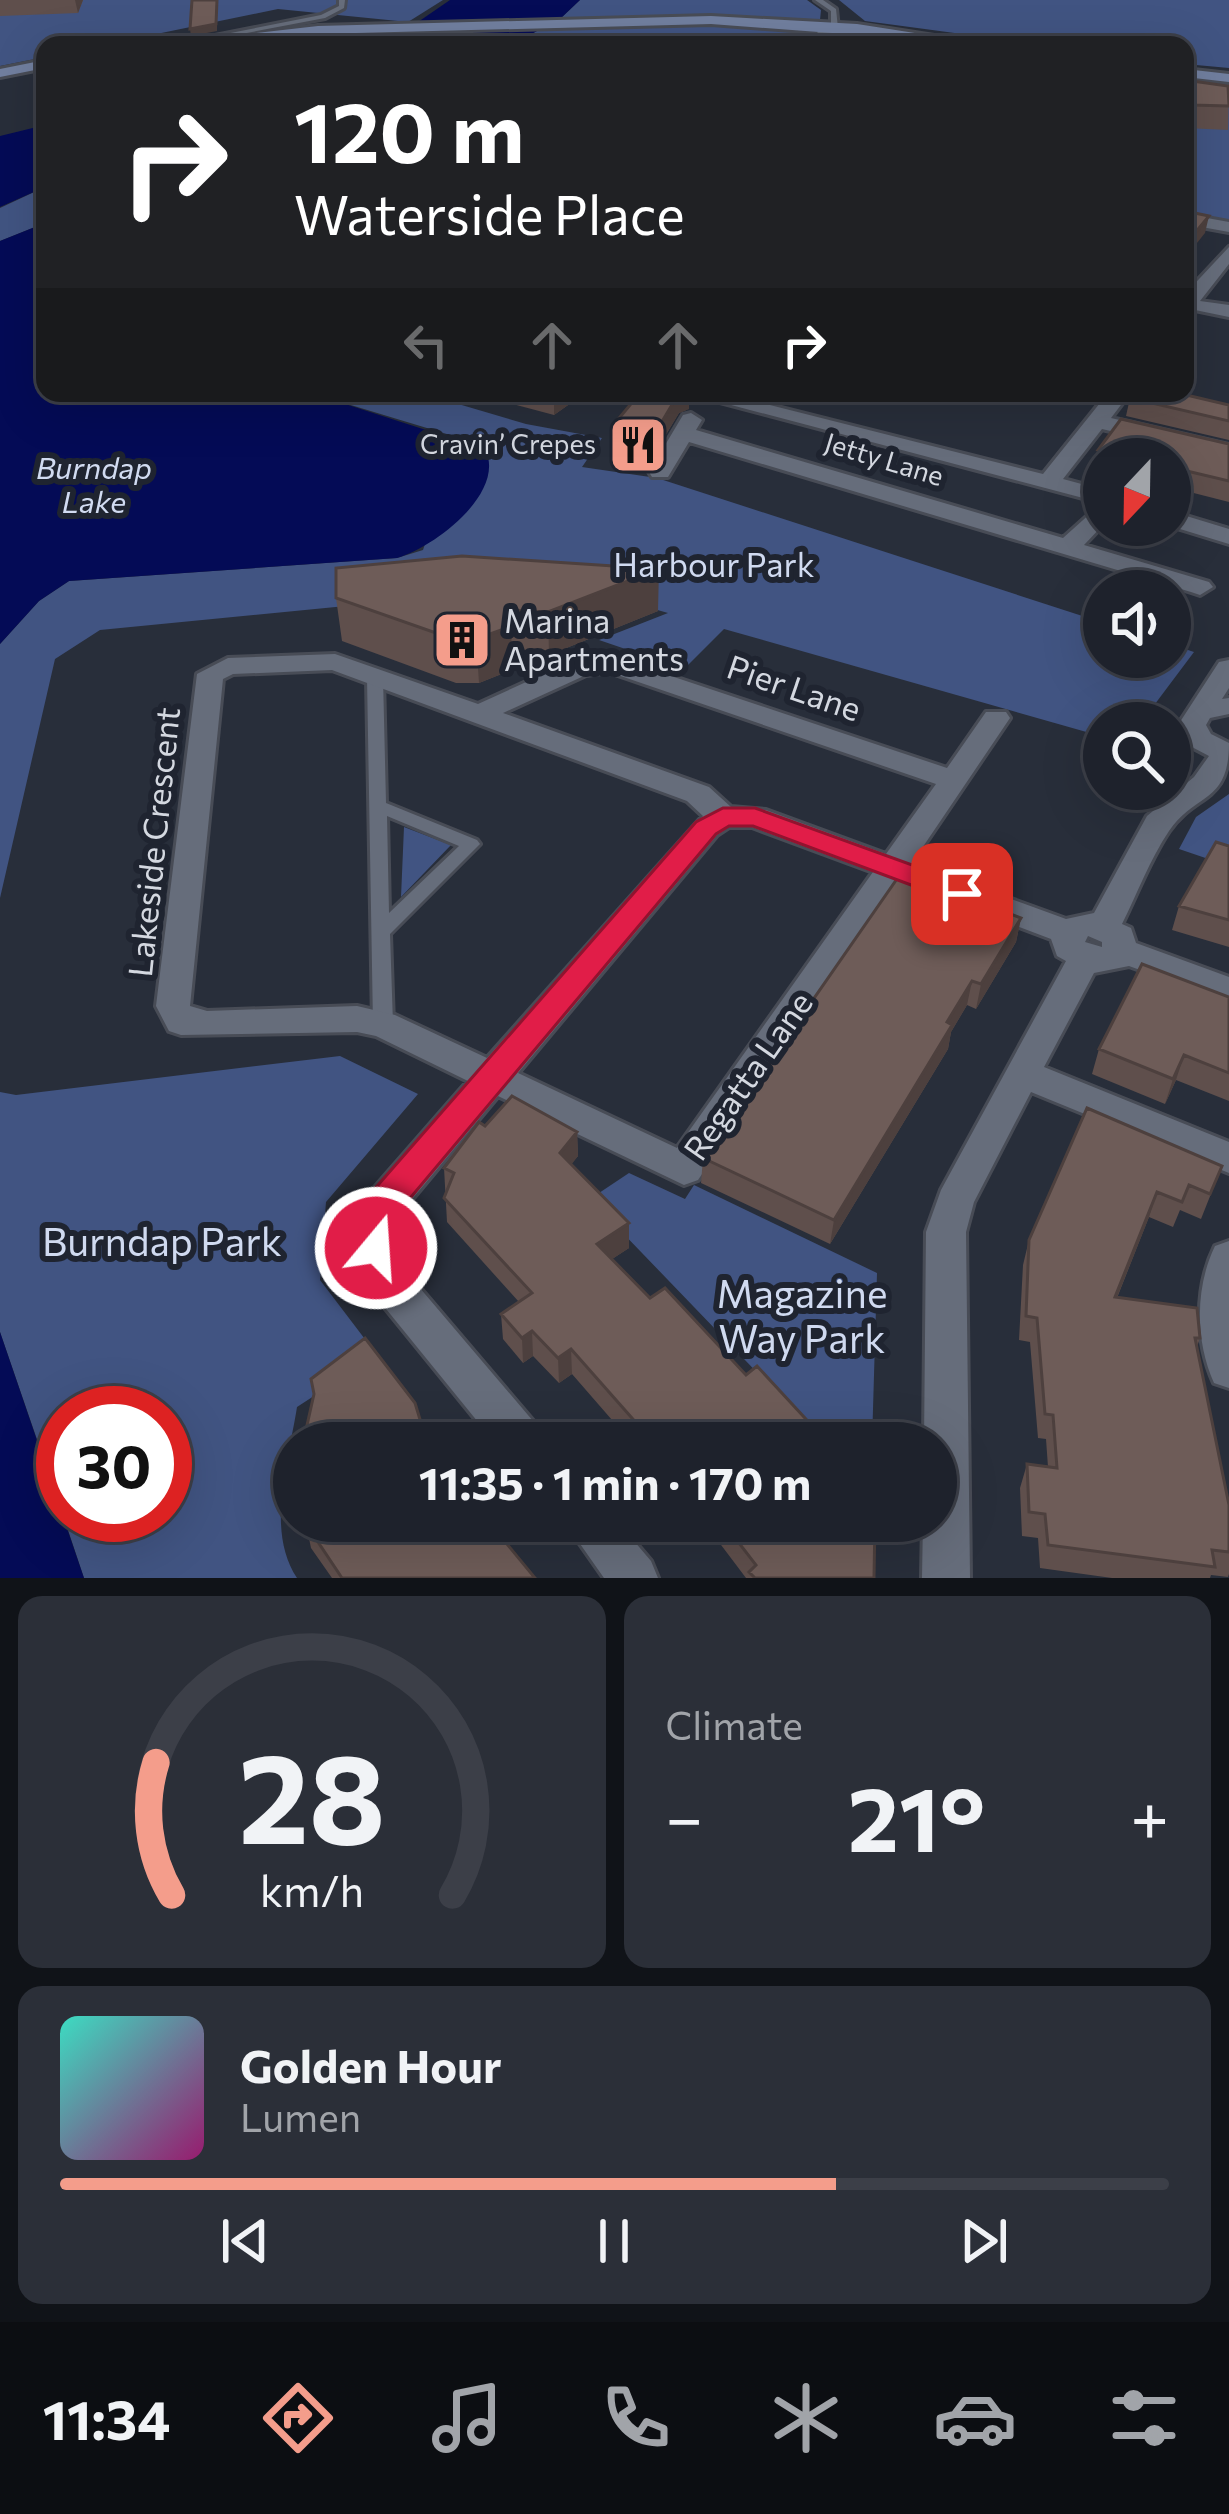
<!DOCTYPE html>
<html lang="en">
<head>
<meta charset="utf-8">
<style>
	body { margin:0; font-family:Commissioner,sans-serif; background:#2b2f38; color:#f1f3f6; height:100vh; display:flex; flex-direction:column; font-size:45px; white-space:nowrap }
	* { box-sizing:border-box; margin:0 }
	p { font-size:39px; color:#a1a4a9 }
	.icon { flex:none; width:66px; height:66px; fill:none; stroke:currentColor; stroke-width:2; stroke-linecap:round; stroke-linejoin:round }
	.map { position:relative; height:1578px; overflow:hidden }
	.sheet { display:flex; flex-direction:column; gap:18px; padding:18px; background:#101318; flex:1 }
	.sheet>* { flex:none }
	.banner { position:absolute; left:36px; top:36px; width:1158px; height:366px; border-radius:24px; box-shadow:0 12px 48px #0002,0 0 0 3px #3c3f48; background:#202124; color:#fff; overflow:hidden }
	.needle { width:78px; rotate:202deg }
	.fabs { position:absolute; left:1083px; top:438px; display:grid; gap:24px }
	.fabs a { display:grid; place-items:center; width:108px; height:108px; border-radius:50%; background:#1e222c; box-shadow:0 12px 48px #0002,0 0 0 3px #3c3f48; font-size:60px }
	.speed { position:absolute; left:36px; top:1386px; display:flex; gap:24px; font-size:60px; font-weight:700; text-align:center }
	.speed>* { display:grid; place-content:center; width:156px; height:156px; border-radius:50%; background:#1e222c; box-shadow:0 12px 48px #0002,0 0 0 3px #3c3f48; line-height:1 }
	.speed .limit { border:18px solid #d22; background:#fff; color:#111 }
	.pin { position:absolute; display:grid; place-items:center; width:102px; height:102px; color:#fff; margin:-51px; border-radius:24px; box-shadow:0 6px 18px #0006 }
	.me { position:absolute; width:132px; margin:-66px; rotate:18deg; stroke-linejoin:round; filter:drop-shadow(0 0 9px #0008) }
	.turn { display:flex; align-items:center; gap:42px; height:252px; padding:0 60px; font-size:54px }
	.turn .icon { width:156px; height:156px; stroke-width:2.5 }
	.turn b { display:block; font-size:84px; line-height:102px }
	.lanes { display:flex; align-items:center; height:114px; padding:0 60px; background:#0003; justify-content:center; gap:60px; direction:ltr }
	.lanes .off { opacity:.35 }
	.big { font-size:90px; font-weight:700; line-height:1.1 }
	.sheet .tile { flex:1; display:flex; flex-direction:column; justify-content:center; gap:18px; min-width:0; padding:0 42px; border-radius:24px; background:#2b2f38 }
	.sheet .dial { align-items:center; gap:0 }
	.dial svg { height:312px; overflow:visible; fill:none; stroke:#3c3f48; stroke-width:7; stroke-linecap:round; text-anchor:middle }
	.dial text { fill:#f1f3f6; stroke:none }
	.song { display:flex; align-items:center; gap:36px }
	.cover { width:144px; height:144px; border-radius:18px; background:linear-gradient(135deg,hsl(170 70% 55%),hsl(320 70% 35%)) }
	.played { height:12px; border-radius:6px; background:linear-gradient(90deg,#f49d8b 70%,#3c3f48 70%) }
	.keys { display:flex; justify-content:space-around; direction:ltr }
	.heat { display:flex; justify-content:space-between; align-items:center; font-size:66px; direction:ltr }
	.sheet .tiles { flex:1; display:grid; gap:18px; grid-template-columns:1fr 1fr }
	.tile:last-child { grid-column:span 2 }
	.trip { position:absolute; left:273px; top:1422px; width:684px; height:120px; border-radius:60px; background:#1e222c; box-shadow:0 12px 48px #0002,0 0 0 3px #3c3f48; font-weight:700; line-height:120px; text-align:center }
	.menu { display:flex; height:192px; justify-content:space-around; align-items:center; background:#0c0e12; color:#a1a4a9 }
	.menu .icon { width:84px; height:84px }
	.menu .selected { color:#f49d8b }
	.menu b { font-size:54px; color:#f1f3f6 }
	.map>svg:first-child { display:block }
	.green { fill:#415482 }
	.water { fill:#040b56 }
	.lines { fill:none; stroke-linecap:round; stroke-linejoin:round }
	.service-casing { stroke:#484c56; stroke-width:6 }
	.minor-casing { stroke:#484c56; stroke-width:6 }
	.secondary-casing { stroke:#484c56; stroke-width:6 }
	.service { fill:#666d7b; fill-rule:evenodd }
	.minor { fill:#666d7b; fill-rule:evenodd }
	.secondary { fill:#717f9f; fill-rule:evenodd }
	.wall { fill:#5f4f4c }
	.shaded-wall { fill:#4d403e }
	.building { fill:#6e5c58; stroke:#4d403e; stroke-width:3 }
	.route { fill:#e11d48; stroke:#92132f; stroke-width:3 }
	.labels { text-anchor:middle; stroke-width:12; stroke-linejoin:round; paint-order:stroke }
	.far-poi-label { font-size:27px; fill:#d4d8e0; stroke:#1f2430; text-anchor:end }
	.far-street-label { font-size:27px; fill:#d4d8e0; stroke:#1f2430 }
	.far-water-label { font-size:30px; font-style:italic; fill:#d1dbf1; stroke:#1f2430 }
	.park-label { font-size:33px; fill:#d0daf0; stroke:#1f2430 }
	.poi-label { font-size:33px; fill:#d4d8e0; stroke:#1f2430; text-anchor:start }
	.street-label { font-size:33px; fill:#d4d8e0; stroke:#1f2430 }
	.near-park-label { font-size:39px; fill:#d0daf0; stroke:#1f2430 }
</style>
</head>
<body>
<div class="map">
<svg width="1229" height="1578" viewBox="0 0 1229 1578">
	<rect width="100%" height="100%" fill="#282e3a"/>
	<path class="green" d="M0 0H443L408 22 278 9 103 45H45V57L0 66Z
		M580 0H807L821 10 819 30 802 45H511L561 18Z
		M839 0H1229V68L1185 64V45H1045L865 21Z
		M1185 76 1229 83V221L1185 213Z
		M45 187V223L0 241V208Z
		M311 393H421L526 424 602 438 582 467 657 478 1104 623V657H1170V644L1194 652 1152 708 1151 723H1104V737L724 629 684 669 599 640 668 613 521 571 458 595 100 630 55 659 0 898V644L39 601 69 581 397 558 423 550 460 438Z
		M1229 794V866L1179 849 1196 817Z
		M404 827 451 845 401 897Z
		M340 1056 418 1094 326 1202 320 1280 377 1355 297 1407C289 1459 265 1530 297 1578H84L63 1515H165V1413H63V1515L0 1332V1092L16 1095Z
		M629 1173 685 1199 694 1185 877 1273 872 1443H825L590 1199Z"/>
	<path class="water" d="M450 0H580L561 18 511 45H354L418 22Z
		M45 125V187L0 207V136Z
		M45 223V393H311L485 449C507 492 435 547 397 558L69 581 39 601 0 644V241Z
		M0 1332 84 1578H0Z"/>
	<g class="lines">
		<defs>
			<path id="service" d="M339 0H345L344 8 325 18 199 42 195 40 321 15 339 6Z
				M815 0H823L836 9 838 28 831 26V11Z
				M375 672 383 677 386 803 477 840 480 844 390 934 393 1024 390 1029 383 1031 376 1029 373 1024 367 677ZM387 816 459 846 389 913Z"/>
			<path id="minor" d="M830 23 841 26 817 45H801Z
				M1185 214 1229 222V232L1185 224Z
				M1229 247V264L1200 301 1229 305V317L1195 310 1194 303 1185 302V294Z
				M686 393H722L1043 474 1108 393H1130L1111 418 1229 445V459L1102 429 1063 479 1104 490V524L1084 545 1209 582 1213 587 1200 595 1191 592 689 442 668 477H652L649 472 683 415 691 413 702 420 696 430 1063 538 1102 503Z
				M1170 511 1229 529V544L1167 525Z
				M335 654 478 704 570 662 611 656 947 768 986 712H1006L1010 718 912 863 1066 919 1094 913 1147 816 1194 777 1209 756 1190 746 1178 725 1219 662 1229 660V688L1222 699 1229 698V714L1210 718 1206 725 1211 734 1229 743C1229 804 1196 792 1169 831 1150 859 1137 894 1122 924L1131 928 1136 943 1229 977V1002L1129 966 1094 973 1044 1067 1229 1142V1173L1031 1092 974 1202 966 1232 970 1578H922L923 1521H936V1443H924L926 1232 941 1190 1066 961 1057 956 1051 939 900 882 698 1180 684 1185 498 1096 403 1210 396 1248 408 1274 539 1428 545 1443H495L378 1299 356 1248 370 1193 468 1081 376 1036 357 1032 181 1035 169 1031 156 1006 197 674 228 658ZM332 670 687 801 703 816 487 1058 395 1015 357 1006 207 1011 190 1006 223 679 233 674ZM609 672 936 784 886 854 766 810 731 807 709 787 503 713 586 675ZM729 827H752L873 872 677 1148 518 1073 717 835ZM1088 936 1102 942V947L1085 942Z
				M1229 1241V1388L1214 1383C1195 1341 1195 1287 1215 1246Z
				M564 1521H617L651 1561 658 1578H604Z"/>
			<path id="secondary" d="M711 16 857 24 992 45 711 24 318 34 152 45 318 26Z
				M45 60V68L0 77V69Z
				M1185 69 1229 74V82L1185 77Z"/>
		</defs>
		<use href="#service" class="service-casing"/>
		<use href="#minor" class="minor-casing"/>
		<use href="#secondary" class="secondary-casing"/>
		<use href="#service" class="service"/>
		<use href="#minor" class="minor"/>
		<use href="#secondary" class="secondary"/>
	</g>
	<path class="wall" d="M0 0H83L78 13 0 16Z
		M1185 80 1229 89 1228 130 1186 128Z
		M472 393H585L554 415Z
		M1182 394 1229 405V440L1126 416 1130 398Z
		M689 409 679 413 656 451 615 444V423Z
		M1229 444V502L1170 487V459H1104V471L1095 469 1098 450Z
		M336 598 658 611 549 655 512 653 509 671 479 683H456L342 641Z
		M1229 846V947L1172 930 1179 906Z
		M1021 918 1016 942 976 1009 967 1005 951 1032 948 1049 830 1244 701 1183 703 1158Z
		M1229 997V1101L1176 1080 1165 1104 1092 1074 1099 1049Z
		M485 1126 577 1132 578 1156 571 1164 629 1248 612 1259 650 1298 746 1375 828 1443H632L572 1374 559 1383 533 1356 523 1363 503 1339 501 1314 519 1302 447 1222 444 1168Z
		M1222 1166 1201 1219 1180 1210 1173 1227 1149 1217 1117 1298 1200 1338 1197 1347 1229 1505V1574L1228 1577 1211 1575 1210 1578H1112L1040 1568 1038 1538 1022 1536 1020 1488 1027 1464 1048 1467 1046 1439 1038 1438 1030 1342 1019 1340 1023 1265 1029 1240Z
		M687 1521H875L874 1578H746L709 1529 700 1536Z
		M306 1524 535 1578H332L311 1548Z"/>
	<path class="shaded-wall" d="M75 0H83L78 13Z
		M217 0V31L191 36 190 29Z
		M1209 216 1205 233 1185 258V245Z
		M554 393H585L554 415Z
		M679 393H689V409L679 413 656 451 657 430Z
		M659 569 658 611 549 655 548 612Z
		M510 610 512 653 509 671 479 683 476 639Z
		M1021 918 1016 942 976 1009 981 984Z
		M972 981 967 1005 951 1032 948 1049 830 1244 834 1220Z
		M1184 1055 1176 1080 1165 1104 1173 1079Z
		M577 1132 578 1156 561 1178 560 1153Z
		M1157 1192 1149 1217 1107 1322 1115 1297Z
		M629 1223V1248L597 1269V1244Z
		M532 1331 533 1356 523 1363 522 1338Z
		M571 1349 572 1374 559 1383 558 1358Z
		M701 1521H709V1529L700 1536Z"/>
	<path class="building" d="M192 0H217L216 24 190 29Z
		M230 36 250 45H151L172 40Z
		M1185 80 1228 86 1229 106 1191 105 1185 96Z
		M1185 211 1209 216 1185 245Z
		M640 393H679L657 430 615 423Z
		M1135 393H1178L1229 405V421L1130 398Z
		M1121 419 1229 444V481L1170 467V459H1137L1098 450Z
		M462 556 659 569 548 612 510 610 507 628 476 639H453L336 598V568Z
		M1216 842 1229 846V920L1179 906Z
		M899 876H912L1021 918 981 984 972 981 947 1022 952 1025 834 1220 703 1158Z
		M1142 964 1229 997V1073L1184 1055 1173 1079 1099 1049Z
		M512 1096 577 1132 560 1153 629 1223 597 1244 650 1298 665 1288 746 1375 757 1366 828 1443H654L571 1349 558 1358 532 1331 522 1338 501 1314 532 1293 444 1198 454 1173 444 1168 479 1122 485 1126Z
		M1087 1108 1222 1166 1210 1194 1189 1185 1182 1202 1157 1192 1115 1297 1197 1308 1200 1338H1195L1229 1505V1552L1212 1550 1215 1567 1048 1545 1045 1514 1029 1512 1027 1464 1057 1468 1053 1415 1045 1414 1037 1318 1026 1316 1029 1240Z
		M365 1338 415 1403 426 1439 434 1432 442 1443H303L314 1394 311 1379Z
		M310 1521H488L535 1578H342L306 1524Z
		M722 1521H875L874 1578H755L749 1572 756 1565Z"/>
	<path class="route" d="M755 808 973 887 977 894 962 904 753 826H729L716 834 401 1209 389 1259 376 1263 363 1259 358 1248 371 1193 696 822 723 808Z"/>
	<defs>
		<symbol id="restaurant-square" viewBox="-11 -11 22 22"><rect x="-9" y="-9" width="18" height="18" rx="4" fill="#f49d8b" stroke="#1f2430"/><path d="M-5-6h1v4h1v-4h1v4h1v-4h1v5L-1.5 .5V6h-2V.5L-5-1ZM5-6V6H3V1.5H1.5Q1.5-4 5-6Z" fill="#111"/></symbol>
		<symbol id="building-square" viewBox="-11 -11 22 22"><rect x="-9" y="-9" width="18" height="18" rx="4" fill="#f49d8b" stroke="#1f2430"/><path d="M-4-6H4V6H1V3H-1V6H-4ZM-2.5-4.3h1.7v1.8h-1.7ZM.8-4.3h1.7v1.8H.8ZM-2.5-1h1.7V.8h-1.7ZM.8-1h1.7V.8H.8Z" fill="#111"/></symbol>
	</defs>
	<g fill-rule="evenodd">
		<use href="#restaurant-square" x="605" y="412" width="66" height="66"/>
		<use href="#building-square" x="429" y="607" width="66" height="66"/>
	</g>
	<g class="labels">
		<g class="far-poi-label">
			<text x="596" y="454">Cravin’ Crepes</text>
		</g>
		<g class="far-street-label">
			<text transform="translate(884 460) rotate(17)" y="9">Jetty Lane</text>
		</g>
		<g class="far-water-label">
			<text x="94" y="479">Burndap<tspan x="94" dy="34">Lake</tspan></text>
		</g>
		<g class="park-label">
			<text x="714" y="577">Harbour Park</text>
		</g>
		<g class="poi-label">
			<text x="504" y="633">Marina<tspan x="504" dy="38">Apartments</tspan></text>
		</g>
		<g class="street-label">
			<text transform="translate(794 688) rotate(19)" y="12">Pier Lane</text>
			<text transform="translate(154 842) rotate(-84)" y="12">Lakeside Crescent</text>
			<text transform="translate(748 1076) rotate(-55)" y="12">Regatta Lane</text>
		</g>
		<g class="near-park-label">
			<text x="162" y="1256">Burndap Park</text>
			<text x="802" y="1308">Magazine<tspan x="802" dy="45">Way Park</tspan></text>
		</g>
	</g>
</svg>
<div class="fabs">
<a><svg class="needle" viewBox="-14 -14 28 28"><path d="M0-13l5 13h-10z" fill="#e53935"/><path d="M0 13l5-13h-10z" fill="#a1a4a9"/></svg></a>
<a><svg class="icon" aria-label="sound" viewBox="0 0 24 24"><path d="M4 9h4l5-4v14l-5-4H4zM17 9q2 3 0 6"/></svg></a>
<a><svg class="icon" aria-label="search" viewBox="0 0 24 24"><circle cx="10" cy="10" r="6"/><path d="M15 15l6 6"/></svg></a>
</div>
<div class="speed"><div class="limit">30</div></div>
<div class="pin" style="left:962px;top:894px;background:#d93025"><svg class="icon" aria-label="arrive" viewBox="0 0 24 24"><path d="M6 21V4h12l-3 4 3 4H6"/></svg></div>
<svg class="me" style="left:376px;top:1248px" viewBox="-20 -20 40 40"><circle r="17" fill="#e11d48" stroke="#fff" stroke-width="3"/><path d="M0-11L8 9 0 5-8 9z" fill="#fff"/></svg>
<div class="trip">11:35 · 1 min · 170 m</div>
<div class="banner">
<div class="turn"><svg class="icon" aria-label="right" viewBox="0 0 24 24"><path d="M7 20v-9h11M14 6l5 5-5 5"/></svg><div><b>120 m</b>Waterside Place</div></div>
<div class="lanes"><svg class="icon off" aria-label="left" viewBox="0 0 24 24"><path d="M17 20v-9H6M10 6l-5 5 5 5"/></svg><svg class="icon off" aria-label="ahead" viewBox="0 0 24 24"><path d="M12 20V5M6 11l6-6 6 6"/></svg><svg class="icon off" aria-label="ahead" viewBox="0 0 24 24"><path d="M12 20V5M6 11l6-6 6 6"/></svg><svg class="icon" aria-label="right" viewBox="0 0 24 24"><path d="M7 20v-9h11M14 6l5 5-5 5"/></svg></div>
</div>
</div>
<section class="sheet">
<div class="tiles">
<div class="tile dial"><svg viewBox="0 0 100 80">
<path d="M14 69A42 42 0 1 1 86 69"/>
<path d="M14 69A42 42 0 0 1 10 35" stroke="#f49d8b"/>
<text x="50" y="56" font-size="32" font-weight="700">28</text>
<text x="50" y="72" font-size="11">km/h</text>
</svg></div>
<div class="tile"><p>Climate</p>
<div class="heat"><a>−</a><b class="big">21°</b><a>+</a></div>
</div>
<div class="tile">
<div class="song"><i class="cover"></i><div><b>Golden Hour</b><p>Lumen</p></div></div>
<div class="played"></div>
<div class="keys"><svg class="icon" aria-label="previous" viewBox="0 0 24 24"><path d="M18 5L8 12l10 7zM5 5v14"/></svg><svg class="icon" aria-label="pause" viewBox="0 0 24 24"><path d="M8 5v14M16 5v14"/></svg><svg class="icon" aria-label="next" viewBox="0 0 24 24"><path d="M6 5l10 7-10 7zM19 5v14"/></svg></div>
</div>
</div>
</section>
<nav class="menu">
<b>11:34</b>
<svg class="icon selected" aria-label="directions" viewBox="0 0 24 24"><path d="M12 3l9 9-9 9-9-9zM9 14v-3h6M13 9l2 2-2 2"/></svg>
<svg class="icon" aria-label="music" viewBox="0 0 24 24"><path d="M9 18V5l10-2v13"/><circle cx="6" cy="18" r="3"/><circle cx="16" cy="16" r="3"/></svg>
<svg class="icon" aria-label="phone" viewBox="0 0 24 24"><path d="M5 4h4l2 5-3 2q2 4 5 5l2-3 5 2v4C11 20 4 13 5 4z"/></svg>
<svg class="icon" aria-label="climate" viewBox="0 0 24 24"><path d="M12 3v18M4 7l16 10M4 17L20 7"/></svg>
<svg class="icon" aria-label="car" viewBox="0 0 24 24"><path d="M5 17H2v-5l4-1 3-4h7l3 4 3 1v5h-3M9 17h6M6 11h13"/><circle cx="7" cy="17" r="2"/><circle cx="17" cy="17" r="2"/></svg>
<svg class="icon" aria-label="filters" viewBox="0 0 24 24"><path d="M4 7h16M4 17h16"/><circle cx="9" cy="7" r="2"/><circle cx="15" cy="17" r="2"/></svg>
</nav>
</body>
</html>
